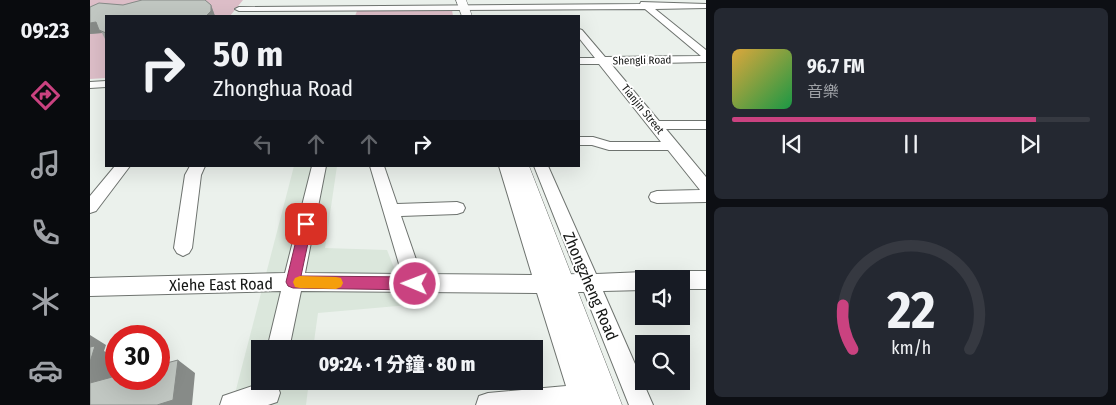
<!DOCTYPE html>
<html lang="zh-TW">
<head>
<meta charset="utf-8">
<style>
	body { margin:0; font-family:"Fira Sans Condensed","Noto Sans TC",sans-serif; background:#242831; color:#f1f3f6; height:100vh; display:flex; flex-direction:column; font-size:19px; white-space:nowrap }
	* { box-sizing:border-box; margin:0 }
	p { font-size:16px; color:#9ea1a6 }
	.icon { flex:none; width:28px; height:28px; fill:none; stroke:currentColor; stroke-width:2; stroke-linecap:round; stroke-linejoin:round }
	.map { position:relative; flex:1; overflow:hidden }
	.details { display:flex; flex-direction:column; gap:8px; padding:8px; background:#0d0f14; width:410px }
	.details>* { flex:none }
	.hud { position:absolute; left:15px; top:15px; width:475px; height:152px; border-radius:0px; box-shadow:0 5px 20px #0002; background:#171b24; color:#f1f3f6; overflow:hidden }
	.controls { position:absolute; left:545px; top:270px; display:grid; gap:10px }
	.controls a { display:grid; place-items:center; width:55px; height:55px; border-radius:0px; background:#171b24; box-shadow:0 5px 20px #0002; font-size:25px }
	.speed { position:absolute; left:15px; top:325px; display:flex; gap:10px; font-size:25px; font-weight:700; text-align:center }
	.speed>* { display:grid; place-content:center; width:65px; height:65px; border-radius:50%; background:#171b24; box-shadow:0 5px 20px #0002; line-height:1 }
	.speed .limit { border:8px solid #d22; background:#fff; color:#111 }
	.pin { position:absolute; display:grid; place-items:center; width:42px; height:42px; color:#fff; margin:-21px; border-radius:10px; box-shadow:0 2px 8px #0006 }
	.me { position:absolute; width:55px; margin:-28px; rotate:271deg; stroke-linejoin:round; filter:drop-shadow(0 0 4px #0008) }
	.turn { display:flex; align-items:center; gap:18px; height:105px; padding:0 25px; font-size:22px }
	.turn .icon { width:65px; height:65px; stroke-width:2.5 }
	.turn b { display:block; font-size:35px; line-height:42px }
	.lanes { display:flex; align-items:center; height:48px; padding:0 25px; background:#0003; justify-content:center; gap:25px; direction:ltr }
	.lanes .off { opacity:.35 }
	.details .tile { flex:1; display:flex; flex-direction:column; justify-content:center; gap:8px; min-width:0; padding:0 18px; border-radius:8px; background:#242831 }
	.details .dial { align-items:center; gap:0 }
	.dial svg { height:130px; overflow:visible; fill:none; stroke:#363941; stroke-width:7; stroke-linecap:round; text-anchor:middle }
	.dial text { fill:#f1f3f6; stroke:none }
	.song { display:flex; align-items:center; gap:15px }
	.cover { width:60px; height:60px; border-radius:8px; background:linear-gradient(135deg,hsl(40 70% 55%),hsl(140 70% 35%)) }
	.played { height:5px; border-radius:2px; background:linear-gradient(90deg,#ca4280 85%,#363941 85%) }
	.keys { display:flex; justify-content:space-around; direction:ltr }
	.trip { position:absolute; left:161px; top:340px; width:292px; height:50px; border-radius:0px; background:#171b24; box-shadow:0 5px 20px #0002; font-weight:800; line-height:50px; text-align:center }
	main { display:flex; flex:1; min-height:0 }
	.menu { display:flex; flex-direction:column; width:90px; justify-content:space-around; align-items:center; background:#090b0e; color:#9ea1a6 }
	.menu .icon { width:35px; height:35px }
	.menu .active { color:#ca4280 }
	.menu b { font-size:22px; color:#f1f3f6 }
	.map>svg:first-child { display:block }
	.built { fill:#dbe7dc }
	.green { fill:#ddbec8 }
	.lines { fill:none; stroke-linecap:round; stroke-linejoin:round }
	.minor-casing { stroke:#6e736f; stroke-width:2 }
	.major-casing { stroke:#6e736f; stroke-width:1 }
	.minor { fill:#fff; fill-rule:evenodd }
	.major { fill:#fff; fill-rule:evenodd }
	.wall { fill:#a6aba7 }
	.shaded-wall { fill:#878b88 }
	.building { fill:#c1c7c2; stroke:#878b88 }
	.route { fill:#ca4280; stroke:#832b53 }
	.slow { fill:#f59e0b }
	.labels { text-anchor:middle; stroke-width:4; stroke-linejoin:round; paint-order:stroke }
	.far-street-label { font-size:11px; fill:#141614; stroke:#fff }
	.near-street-label { font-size:16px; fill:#141614; stroke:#fff }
</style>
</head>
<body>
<main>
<nav class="menu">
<b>09:23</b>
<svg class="icon active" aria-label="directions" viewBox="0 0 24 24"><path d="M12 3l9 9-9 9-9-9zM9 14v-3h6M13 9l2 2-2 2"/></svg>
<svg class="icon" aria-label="music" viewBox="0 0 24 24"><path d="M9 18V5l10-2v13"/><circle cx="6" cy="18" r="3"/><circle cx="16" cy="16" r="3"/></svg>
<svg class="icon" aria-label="phone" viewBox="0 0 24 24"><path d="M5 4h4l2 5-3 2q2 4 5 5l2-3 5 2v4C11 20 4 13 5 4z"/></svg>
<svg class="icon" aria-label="climate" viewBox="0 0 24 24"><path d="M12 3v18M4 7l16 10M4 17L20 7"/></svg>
<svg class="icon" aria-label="car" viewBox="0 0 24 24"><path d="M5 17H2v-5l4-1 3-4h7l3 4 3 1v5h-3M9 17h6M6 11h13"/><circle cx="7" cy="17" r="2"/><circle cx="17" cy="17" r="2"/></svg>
</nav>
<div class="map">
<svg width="616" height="405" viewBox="0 0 616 405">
	<rect width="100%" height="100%" fill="#ebf1ec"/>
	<path class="built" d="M204 166H247L235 248 297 250 319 305 228 313 223 349H170V381H219L216 405H142Z"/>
	<path class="green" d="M0 0H153L140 16H16V78L0 79Z
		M362 10 363 16H265L267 11Z"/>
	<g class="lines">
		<defs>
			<path id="minor" d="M551 2 616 4V8L565 9 616 50V62L521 64 569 121H616V129H576L616 177V202L567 203 561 201 559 197 561 193 567 191 610 190 578 150H519L502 145H489V137H503L520 142H571L509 64H489V58H505L489 38V29L492 30 515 57 611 56 555 9 149 11 145 9 149 7 550 4Z
				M16 81V87L0 88V82Z
				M25 166H40L6 211 0 213V196Z
				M100 166H115L111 175 102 248 99 253 93 256 87 253 84 248 95 175Z
				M222 166H236L215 273 312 274 280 166H294L307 204 367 202 373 204 375 208 373 212 367 214 311 216 331 274 442 275 409 166H423L461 275 487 274 444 166H458L506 274 554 272 561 275 563 279H554V290L513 291 563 405H539L494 292H467L506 405H386L389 396 398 393 476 386 447 293 211 291 199 349H177L191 291 0 296V278L195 273Z
				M591 271H616V289H591V279H582L584 274Z
				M177 381 187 384 190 393 187 402 178 405H130L133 396Z"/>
			<path id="major" d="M366 0H376L382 16H372Z
				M421 166H439L532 405H502Z"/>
		</defs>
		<use href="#minor" class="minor-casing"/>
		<use href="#major" class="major-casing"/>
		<use href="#minor" class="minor"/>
		<use href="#major" class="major"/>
	</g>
	<path class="wall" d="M52 0H115L121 5 125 16H16V41L12 33 0 34V7L9 3 33 5Z"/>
	<path class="shaded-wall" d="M121 5 125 16H116Z
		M6 22 12 33 0 34V23Z
		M0 335 16 345 14 351 26 358 18 396 0 388Z
		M88 360 105 373 102 405H67Z"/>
	<path class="building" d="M52 0H115L121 5V11L116 16H16V33L9 30 6 22 0 23V7L9 3 33 5Z
		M5 346 0 362V347Z
		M88 360 83 400 67 405H0V383L26 376V379H69V365Z"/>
	<path class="route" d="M216 220 220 221 222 224 211 276 325 277 329 279 331 284 329 288 325 290 203 288 198 286 196 282 210 224 212 221Z"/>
	<path class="slow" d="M210 276 246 277 251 278 253 283 251 287 246 289 210 288 205 287 203 282 205 278Z"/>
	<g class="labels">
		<g class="far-street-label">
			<text transform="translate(552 60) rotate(-1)" y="4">Shengli Road</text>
			<text transform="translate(553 109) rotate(51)" y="4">Tianjin Street</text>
		</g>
		<g class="near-street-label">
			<text transform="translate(131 284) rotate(-1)" y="6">Xiehe East Road</text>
			<text transform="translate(501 286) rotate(67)" y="6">Zhongzheng Road</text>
		</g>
	</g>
</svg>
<div class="controls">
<a><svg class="icon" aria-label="sound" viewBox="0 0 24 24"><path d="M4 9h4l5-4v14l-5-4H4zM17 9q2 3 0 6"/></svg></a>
<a><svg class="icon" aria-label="search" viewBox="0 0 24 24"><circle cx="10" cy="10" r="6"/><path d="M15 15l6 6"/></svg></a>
</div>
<div class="speed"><div class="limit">30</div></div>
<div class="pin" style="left:216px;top:224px;background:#d93025"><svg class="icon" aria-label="arrive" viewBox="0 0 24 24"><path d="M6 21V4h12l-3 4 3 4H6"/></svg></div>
<svg class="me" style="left:325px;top:284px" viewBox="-20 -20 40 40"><circle r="17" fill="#ca4280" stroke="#fff" stroke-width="3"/><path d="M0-11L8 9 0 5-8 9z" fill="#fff"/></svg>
<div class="trip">09:24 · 1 分鐘 · 80 m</div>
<div class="hud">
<div class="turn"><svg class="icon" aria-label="right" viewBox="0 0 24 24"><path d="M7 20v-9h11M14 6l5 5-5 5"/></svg><div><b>50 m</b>Zhonghua Road</div></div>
<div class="lanes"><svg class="icon off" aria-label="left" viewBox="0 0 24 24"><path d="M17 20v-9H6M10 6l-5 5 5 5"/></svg><svg class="icon off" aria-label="ahead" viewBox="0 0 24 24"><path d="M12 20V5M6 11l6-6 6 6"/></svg><svg class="icon off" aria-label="ahead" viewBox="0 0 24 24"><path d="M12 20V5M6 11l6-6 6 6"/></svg><svg class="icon" aria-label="right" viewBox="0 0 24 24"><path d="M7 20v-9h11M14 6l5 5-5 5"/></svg></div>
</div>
</div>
<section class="details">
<div class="tile">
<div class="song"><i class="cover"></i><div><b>96.7 FM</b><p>音樂</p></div></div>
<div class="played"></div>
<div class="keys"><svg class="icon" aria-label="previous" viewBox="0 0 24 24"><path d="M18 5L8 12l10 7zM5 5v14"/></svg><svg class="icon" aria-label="pause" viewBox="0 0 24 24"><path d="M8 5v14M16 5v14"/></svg><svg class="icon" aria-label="next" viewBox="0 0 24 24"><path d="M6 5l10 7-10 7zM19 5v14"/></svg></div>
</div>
<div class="tile dial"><svg viewBox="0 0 100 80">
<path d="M14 69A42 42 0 1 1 86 69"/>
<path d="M14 69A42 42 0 0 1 8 42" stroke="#ca4280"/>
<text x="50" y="56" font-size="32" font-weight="700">22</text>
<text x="50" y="72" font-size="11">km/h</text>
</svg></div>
</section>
</main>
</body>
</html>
